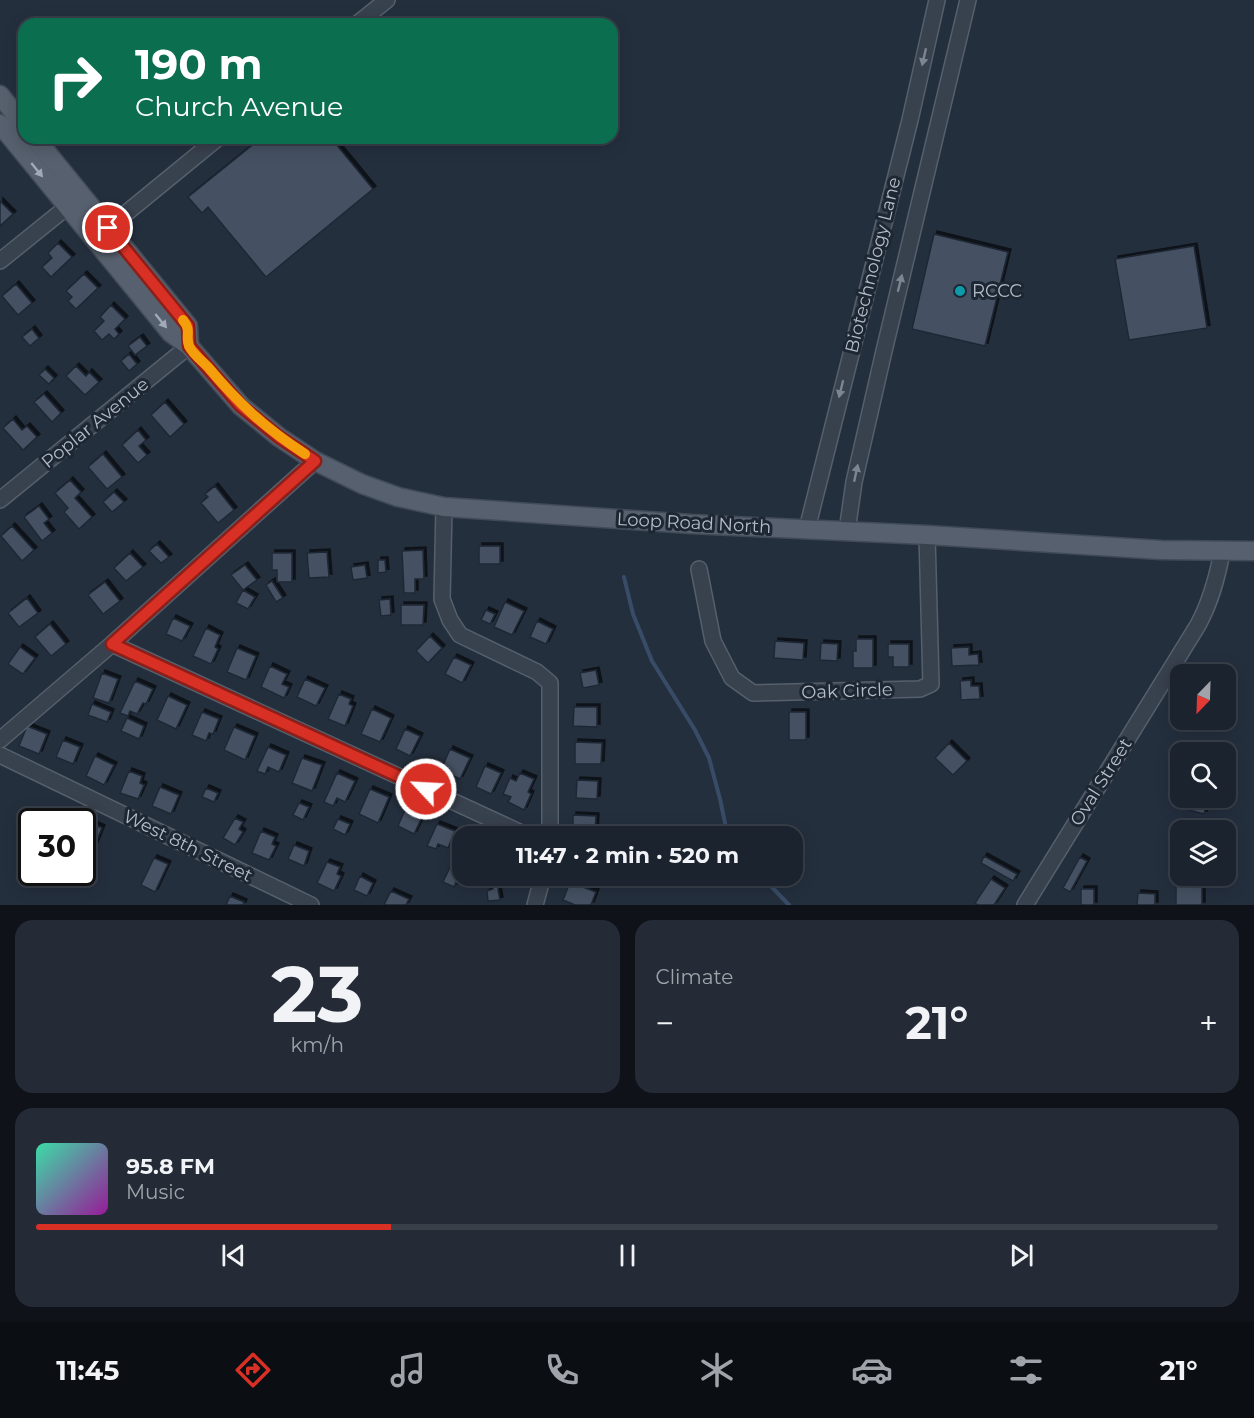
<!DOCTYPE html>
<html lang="en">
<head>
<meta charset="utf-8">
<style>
	body { margin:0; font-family:Montserrat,sans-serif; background:#242b36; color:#f1f3f6; height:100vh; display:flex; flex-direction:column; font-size:22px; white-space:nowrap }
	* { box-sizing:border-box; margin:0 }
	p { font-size:20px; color:#a0a4aa }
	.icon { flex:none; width:33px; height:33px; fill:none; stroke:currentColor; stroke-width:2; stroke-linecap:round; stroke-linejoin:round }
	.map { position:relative; height:905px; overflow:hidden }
	.sheet { display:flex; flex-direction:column; gap:15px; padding:15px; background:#0f1319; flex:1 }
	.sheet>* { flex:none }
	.guide { position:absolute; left:18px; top:18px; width:600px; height:126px; border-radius:18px; box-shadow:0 3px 15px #0003,0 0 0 2px #39404a; background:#0b6e4f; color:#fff; overflow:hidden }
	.needle { width:39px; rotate:203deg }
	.fabs { position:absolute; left:1170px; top:664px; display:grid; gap:12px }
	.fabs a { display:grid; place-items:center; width:66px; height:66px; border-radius:12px; background:#1b232e; box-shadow:0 3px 15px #0003,0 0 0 2px #39404a; font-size:30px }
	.speed { position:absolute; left:18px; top:808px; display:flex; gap:12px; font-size:30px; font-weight:700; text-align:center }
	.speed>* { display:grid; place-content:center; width:78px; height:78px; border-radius:50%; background:#1b232e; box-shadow:0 3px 15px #0003,0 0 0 2px #39404a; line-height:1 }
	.speed .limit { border:3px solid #111; border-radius:9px; background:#fff; color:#111 }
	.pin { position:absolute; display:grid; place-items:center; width:51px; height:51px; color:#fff; margin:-26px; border:3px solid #fff; border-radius:50%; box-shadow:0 2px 6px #0007 }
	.me { position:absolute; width:66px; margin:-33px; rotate:295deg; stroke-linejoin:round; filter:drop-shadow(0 0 4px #0008) }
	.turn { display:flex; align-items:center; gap:21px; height:126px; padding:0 18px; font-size:27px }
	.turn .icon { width:78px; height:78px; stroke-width:2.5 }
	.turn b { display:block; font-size:42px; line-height:51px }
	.big { font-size:45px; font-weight:700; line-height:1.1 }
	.sheet .tile { flex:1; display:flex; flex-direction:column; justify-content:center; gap:9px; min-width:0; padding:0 21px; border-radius:18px; background:#242b36 }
	.sheet .dial { align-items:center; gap:0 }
	.dial b { font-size:78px; line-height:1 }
	.song { display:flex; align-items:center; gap:18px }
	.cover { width:72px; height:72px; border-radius:9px; background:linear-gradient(135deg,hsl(160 70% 55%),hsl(300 70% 35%)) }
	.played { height:6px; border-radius:3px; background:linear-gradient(90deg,#d93025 30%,#39404a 30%) }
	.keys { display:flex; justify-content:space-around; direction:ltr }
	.heat { display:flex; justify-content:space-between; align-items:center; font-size:33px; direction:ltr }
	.sheet .tiles { flex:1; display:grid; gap:15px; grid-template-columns:1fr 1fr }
	.tile:last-child { grid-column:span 2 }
	.trip { position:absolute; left:452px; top:826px; width:351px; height:60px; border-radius:18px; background:#1b232e; box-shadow:0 3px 15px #0003,0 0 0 2px #39404a; font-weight:700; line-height:60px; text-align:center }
	.tabs { display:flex; height:96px; justify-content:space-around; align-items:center; background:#0b0e12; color:#a0a4aa }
	.tabs .icon { width:42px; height:42px }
	.tabs .selected { color:#d93025 }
	.tabs b { font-size:27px; color:#f1f3f6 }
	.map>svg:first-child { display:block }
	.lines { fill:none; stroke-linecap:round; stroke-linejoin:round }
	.stream { stroke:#394c67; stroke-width:4 }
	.building { fill:#455162; stroke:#1f2835; stroke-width:1.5; filter:url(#shadow) }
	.minor-casing { stroke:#565f6c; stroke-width:18 }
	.major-casing { stroke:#414a57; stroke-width:21 }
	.minor { stroke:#38414e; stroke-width:15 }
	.major { stroke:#56606e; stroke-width:18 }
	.oneway { fill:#7c8592 }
	.oneway2 { fill:#a1aab7 }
	.route-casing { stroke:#8d1f18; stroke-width:15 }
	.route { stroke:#d93025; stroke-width:10 }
	.slow { stroke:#f59e0b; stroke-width:10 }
	.culture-dot { fill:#0f9aa8; stroke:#1d2633; stroke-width:2 }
	.labels { text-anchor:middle; stroke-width:6; stroke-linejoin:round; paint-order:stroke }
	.street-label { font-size:18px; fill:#b4bcc9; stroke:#1d2633 }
	.poi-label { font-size:18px; fill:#b4bcc9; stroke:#1d2633; text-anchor:start }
</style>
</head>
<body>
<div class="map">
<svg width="1254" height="905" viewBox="0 0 1254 905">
	<defs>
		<filter id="shadow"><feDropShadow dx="3" dy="-3" stdDeviation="0" flood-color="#0009"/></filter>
	</defs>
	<rect width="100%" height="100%" fill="#242f3e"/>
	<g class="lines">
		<path class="stream" d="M624 577 633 614 652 661 695 730 709 758 720 799 728 837
			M756 876 767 882 789 905"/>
	</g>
	<path class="building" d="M261 138H331L373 189 266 277 208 207 202 213 188 197Z
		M0 201 13 214 0 226Z
		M934 234 1008 252 985 346 912 329Z
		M58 243 72 257 51 277 42 267 52 258 48 253Z
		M1194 246 1207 328 1129 340 1115 259Z
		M84 274 98 288 76 309 68 301 72 297 66 291Z
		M16 284 32 303 18 315 2 296Z
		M111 305 125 319 115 329 119 334 114 339 109 334 102 340 94 331 104 321 100 317Z
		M32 329 39 338 30 346 22 337Z
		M140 337 147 346 135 355 128 346Z
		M129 354 137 364 129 371 121 361Z
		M76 366 86 376 89 372 99 382 85 395 66 376Z
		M45 369 54 378 49 384 39 375Z
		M44 394 61 413 52 422 34 402Z
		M165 402 184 424 170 437 151 415Z
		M13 419 22 430 27 426 37 437 23 450 3 428Z
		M138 430 146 440 139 446 147 455 138 463 122 445Z
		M103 454 122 477 107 489 88 467Z
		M70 480 81 492 75 498 92 517 79 529 64 512 68 508 55 493Z
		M215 486 234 510 218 523 201 503 208 497 205 494Z
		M114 492 124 502 112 512 103 502Z
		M39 506 49 519 44 523 52 533 42 541 24 517Z
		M12 526 34 550 22 561 1 536Z
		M157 544 169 557 161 563 149 551Z
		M479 546H500V564H479Z
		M423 550 424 579H415V593H404L402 551Z
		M327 552 329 577 309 578 307 553Z
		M130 553 143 567 126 581 114 568Z
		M272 553H292V582H277V570H272Z
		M378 560H385L386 572 378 573Z
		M245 565 257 580 243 590 231 575Z
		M365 565 367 578 353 580 351 567Z
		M272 581 283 598 276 602 266 585Z
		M105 582 120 601 103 614 88 595Z
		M243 590 255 597 248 609 236 603Z
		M27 598 38 613 19 627 8 613Z
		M390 599 391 615 381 616 379 600Z
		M505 602 524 611 512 635 494 627Z
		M401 605H424L423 625H401Z
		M486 610 495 614 490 624 481 620Z
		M173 618 190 626 182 641 166 634Z
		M537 621 553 629 546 644 530 637Z
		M50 624 66 644 51 656 35 637Z
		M206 628 220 635 215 647 218 649 211 664 193 656Z
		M430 636 442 648 428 663 416 651Z
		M856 639H873V668H853V651H856Z
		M775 641 804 643 803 660 774 658Z
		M821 643 838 644 837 661 820 660Z
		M888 644H909V667H893V657H888Z
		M20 647 35 658 23 674 8 664Z
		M969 647V655L978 654 979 665 952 666 951 648Z
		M237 648 256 656 246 680 227 672Z
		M454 657 471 665 462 683 445 674Z
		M270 666 287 674 282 684 289 687 284 698 261 687Z
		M596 670 599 685 583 688 580 673Z
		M102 673 118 679 109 703 93 698Z
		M305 679 325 688 316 706 297 697Z
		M971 680V686H979L980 699 961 700 960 681Z
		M135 681 153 689 146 704 143 703 137 714 130 711 128 716 120 713Z
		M339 694 351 699 349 704 353 706 345 726 328 719Z
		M168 696 187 705 176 729 157 720Z
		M92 704 111 712 107 722 88 715Z
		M574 707H597V727L573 726Z
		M372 709 391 718 380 742 361 734Z
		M202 712 219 719 213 734 209 733 206 741 192 735Z
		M789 712H806V740H789Z
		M127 718 144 726 139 739 121 731Z
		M27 726 47 734 39 754 19 746Z
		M234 727 255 736 245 760 224 750Z
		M405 729 420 736 410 756 396 749Z
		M63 740 80 747 73 764 56 757Z
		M575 742 602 743 601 764H575Z
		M949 743 967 761 953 775 935 758Z
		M268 747 286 755 279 772 268 767 265 774 257 771Z
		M450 749 470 758 460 779 441 770Z
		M95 756 114 765 104 785 86 776Z
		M302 758 322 765 312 791 292 783Z
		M485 766 501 773 491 794 476 787Z
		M129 771 142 776 140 783 144 785 138 799 120 793Z
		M337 773 355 781 345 802 337 798 333 806 324 802Z
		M520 773 534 779 528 792 531 794 524 810 508 802 511 797 503 794 510 778 516 781Z
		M577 780 598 781 597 799 576 798Z
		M160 787 179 795 171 814 152 806Z
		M206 788 218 793 214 802 202 797Z
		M370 789 389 797 378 823 359 814Z
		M1184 798H1208L1204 814 1182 808Z
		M299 803 309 807 303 820 293 815Z
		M407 805 424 813 414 834 398 826Z
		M573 815 596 816 595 835 573 834Z
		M235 818 243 822 239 829 243 832 235 845 223 838Z
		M338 819 350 824 345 835 333 829Z
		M93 824 102 828 92 852 82 848V835L88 837Z
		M437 824 455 831 448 848 438 844 436 849 427 846Z
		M261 831 275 837 272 844 276 846 269 860 252 853Z
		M294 845 309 851 304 866 288 859Z
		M984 856 1017 874 1013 881 981 863Z
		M1080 857 1087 861 1070 892 1063 888Z
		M154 858 168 864 155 892 141 885Z
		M454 859 460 862 458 866 462 868 454 887 443 882Z
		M327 862 340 867 337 874 341 876 334 891 317 883Z
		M360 876 373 883 367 896 354 890Z
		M494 876H516L513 883 503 879 498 889 500 900 488 901 487 891 493 889V885L490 884Z
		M991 879 1005 888 994 905H978L975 903Z
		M1192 880H1202V905H1176V884H1192Z
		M570 882 596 892 591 905H575L563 900Z
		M1081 889H1094V905H1081Z
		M391 891 409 899 406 905H384Z
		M1138 893 1155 894V905H1137Z
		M230 896 244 902 243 905H226Z"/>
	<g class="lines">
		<defs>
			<path id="minor" d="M357 24 387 0
				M108 228 218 138
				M0 261 67 207
				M0 500 189 346
				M444 507 442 599 450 620 460 635 537 672 550 683V837
				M807 529 910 120 937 0
				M847 531 854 482 884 351 968 0
				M699 569 713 641 732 678 753 693 920 689 931 684 927 535
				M112 644 530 837
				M0 740 112 644 315 461
				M0 755 311 905
				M535 905 543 876
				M1025 905 1198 625C1211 601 1217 578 1222 552"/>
			<path id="major" d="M0 95 24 125
				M0 124 171 333 189 346 241 406 279 437 315 461 362 484 398 497 444 507 691 524 927 535 1161 550 1254 551
				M35 138 188 326 189 346"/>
		</defs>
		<use href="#minor" class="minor-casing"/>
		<use href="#major" class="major-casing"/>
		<use href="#minor" class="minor"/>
		<use href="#major" class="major"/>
	</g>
	<defs><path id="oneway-solid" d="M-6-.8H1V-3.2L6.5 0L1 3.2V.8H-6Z" transform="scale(1.5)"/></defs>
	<g class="oneway">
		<use href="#oneway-solid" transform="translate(924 57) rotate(103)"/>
		<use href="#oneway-solid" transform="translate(900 283) rotate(-76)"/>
		<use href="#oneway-solid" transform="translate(841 389) rotate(104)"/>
		<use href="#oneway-solid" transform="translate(856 473) rotate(-78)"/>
	</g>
	<g class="oneway2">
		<use href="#oneway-solid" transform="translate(37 170) rotate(51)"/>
		<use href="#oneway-solid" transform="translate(161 321) rotate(51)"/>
	</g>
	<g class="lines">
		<defs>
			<path id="route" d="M108 228 188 326 189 346 241 406 279 437 315 461 112 644 426 789"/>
		</defs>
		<use href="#route" class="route-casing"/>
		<use href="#route" class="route"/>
		<path class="slow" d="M183 320C192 331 185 335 189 346 192 353 202 361 208 367 238 403 265 428 305 454"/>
	</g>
	<circle class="culture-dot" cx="960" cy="291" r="6"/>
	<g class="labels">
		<g class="street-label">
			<text transform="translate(873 265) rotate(-76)" y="6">Biotechnology Lane</text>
			<text transform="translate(95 423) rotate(-39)" y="6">Poplar Avenue</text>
			<text transform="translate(694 523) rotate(3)" y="6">Loop Road North</text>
			<text transform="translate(847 691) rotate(-2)" y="6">Oak Circle</text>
			<text transform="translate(1101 782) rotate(-58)" y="6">Oval Street</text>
			<text transform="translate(188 846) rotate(26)" y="6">West 8th Street</text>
		</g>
		<g class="poi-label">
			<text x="972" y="297">RCCC</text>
		</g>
	</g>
</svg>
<div class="fabs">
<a><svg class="needle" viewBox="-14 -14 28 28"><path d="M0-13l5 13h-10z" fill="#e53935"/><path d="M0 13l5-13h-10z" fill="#a0a4aa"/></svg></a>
<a><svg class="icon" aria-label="search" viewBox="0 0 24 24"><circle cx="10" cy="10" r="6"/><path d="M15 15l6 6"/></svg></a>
<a><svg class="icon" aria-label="layers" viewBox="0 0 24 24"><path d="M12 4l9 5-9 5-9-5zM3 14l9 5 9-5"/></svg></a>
</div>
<div class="speed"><div class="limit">30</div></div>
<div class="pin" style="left:108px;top:228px;background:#d93025"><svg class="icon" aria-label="arrive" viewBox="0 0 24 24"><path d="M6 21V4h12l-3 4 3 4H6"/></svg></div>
<svg class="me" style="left:426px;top:789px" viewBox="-20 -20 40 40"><circle r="17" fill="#d93025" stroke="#fff" stroke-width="3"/><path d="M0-11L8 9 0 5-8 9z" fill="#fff"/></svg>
<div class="trip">11:47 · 2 min · 520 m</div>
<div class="guide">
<div class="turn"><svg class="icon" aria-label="right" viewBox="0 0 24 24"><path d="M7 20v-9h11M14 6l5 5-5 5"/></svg><div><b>190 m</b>Church Avenue</div></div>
</div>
</div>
<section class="sheet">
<div class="tiles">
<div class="tile dial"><b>23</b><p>km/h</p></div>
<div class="tile"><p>Climate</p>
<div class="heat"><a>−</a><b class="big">21°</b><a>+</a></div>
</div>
<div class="tile">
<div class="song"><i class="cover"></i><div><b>95.8 FM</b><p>Music</p></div></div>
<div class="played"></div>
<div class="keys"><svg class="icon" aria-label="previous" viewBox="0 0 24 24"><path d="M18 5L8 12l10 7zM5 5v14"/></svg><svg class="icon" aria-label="pause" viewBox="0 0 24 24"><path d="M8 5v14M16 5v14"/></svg><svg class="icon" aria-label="next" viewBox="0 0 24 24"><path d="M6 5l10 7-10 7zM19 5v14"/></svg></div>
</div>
</div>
</section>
<nav class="tabs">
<b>11:45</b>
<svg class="icon selected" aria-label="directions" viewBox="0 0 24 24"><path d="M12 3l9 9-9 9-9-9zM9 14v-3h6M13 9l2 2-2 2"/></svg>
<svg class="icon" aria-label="music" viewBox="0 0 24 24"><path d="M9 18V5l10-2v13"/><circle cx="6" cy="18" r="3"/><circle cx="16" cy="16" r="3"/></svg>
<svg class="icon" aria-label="phone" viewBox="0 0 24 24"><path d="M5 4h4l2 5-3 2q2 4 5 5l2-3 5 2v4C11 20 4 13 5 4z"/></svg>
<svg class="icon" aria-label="climate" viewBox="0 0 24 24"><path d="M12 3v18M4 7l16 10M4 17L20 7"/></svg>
<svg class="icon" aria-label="car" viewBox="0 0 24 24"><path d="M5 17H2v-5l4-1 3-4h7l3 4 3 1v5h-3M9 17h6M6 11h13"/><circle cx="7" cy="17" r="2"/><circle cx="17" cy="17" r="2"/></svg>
<svg class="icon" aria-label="filters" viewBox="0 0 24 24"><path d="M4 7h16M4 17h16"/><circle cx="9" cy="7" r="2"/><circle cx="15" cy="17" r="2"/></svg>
<b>21°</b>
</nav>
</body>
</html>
